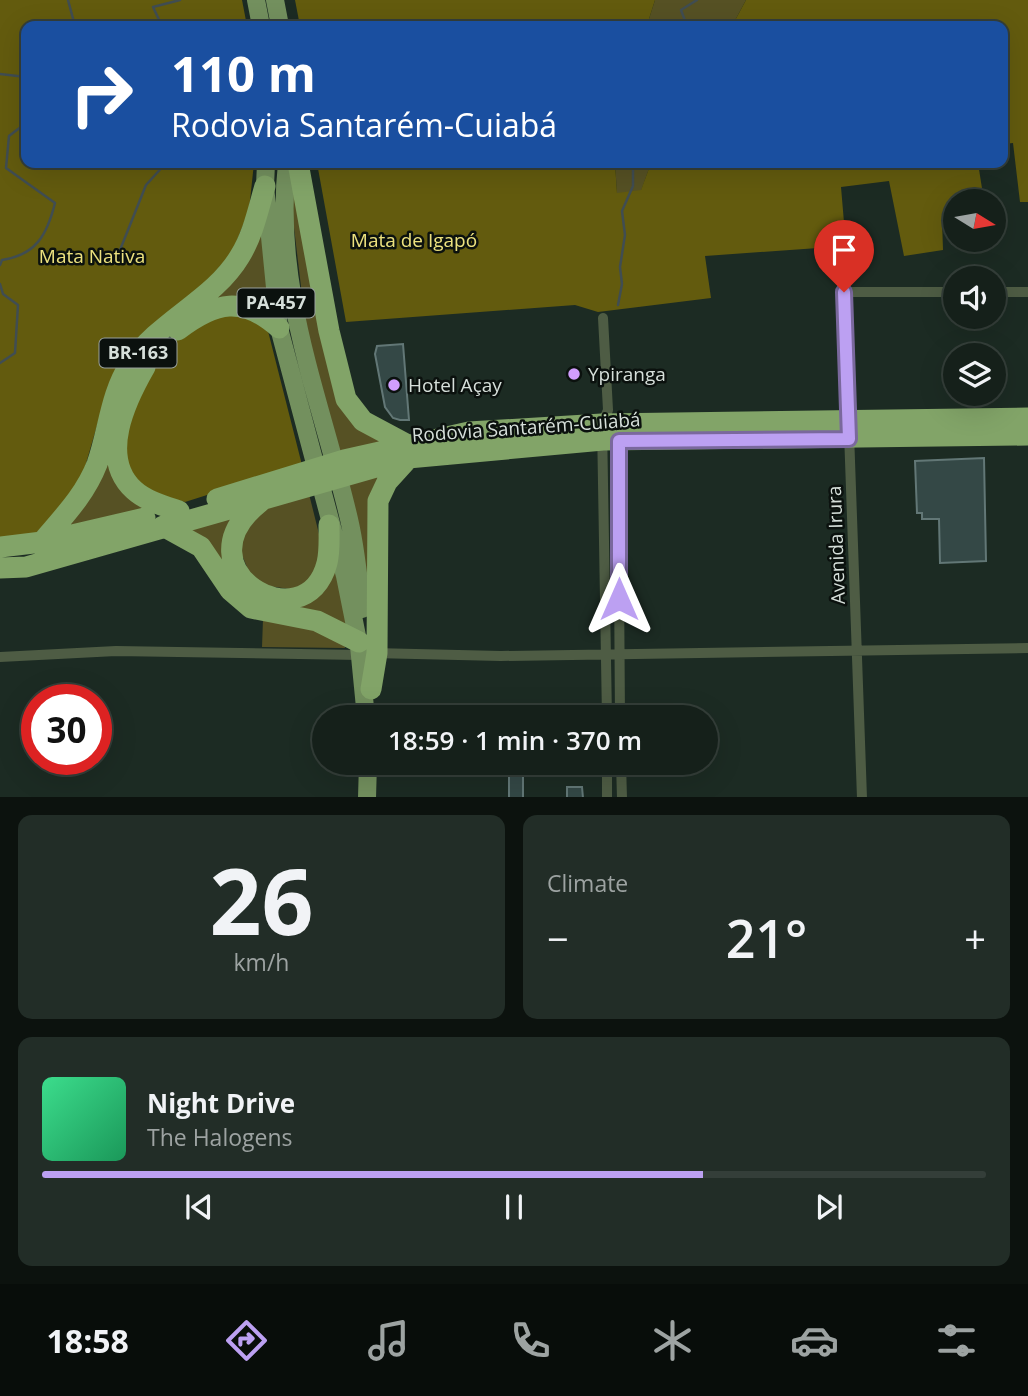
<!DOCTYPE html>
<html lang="en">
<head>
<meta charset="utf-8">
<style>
	body { margin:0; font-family:"Open Sans",sans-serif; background:#222d27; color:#f1f3f6; height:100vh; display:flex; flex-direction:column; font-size:26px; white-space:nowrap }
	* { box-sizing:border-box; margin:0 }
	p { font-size:23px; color:#9da3a2 }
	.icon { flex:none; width:38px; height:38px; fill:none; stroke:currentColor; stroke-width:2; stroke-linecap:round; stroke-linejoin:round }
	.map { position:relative; height:797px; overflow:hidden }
	.details { display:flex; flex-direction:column; gap:18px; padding:18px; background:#0c120e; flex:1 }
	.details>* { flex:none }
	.hud { position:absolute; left:21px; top:21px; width:987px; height:147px; border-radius:14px; box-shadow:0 7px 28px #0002,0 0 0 2px #343e39; background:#1a4fa0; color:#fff; overflow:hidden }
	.needle { width:46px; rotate:101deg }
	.tools { position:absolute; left:943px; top:189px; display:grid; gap:14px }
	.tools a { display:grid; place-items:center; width:63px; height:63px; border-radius:50%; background:#15201a; box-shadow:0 7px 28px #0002,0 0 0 2px #343e39; font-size:35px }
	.speed { position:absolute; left:21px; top:684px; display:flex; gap:14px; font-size:35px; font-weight:700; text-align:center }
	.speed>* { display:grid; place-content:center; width:91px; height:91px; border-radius:50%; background:#15201a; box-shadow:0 7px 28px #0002,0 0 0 2px #343e39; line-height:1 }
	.speed .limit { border:10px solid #d22; background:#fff; color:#111 }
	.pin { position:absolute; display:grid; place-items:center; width:60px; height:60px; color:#fff; margin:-72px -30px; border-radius:50% 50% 50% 0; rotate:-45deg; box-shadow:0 0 7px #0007 }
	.pin .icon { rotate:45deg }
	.me { position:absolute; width:77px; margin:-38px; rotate:0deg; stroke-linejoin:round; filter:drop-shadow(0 0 5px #0008) }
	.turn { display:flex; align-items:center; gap:24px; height:147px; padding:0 35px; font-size:32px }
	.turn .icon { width:91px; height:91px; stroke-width:2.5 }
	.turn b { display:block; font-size:49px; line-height:60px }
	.big { font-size:52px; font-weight:600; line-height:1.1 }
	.details .card { flex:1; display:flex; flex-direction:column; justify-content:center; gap:10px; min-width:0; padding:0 24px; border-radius:14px; background:#222d27 }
	.details .dial { align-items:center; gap:0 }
	.dial b { font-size:91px; line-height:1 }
	.song { display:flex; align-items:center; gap:21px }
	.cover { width:84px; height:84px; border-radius:10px; background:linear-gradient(135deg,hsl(150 70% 55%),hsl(150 70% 35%)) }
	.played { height:7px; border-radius:4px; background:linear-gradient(90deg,#bca0f2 70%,#343e39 70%) }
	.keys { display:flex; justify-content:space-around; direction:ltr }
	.heat { display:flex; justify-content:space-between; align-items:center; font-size:38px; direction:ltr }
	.details .tiles { flex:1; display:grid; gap:18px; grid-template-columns:1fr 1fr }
	.card:last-child { grid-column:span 2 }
	.trip { position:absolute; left:312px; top:705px; width:406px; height:70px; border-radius:35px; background:#15201a; box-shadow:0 7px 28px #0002,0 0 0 2px #343e39; font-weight:600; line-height:70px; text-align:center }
	.tabs { display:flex; height:112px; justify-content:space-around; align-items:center; background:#080d0a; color:#9da3a2 }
	.tabs .icon { width:49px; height:49px }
	.tabs .selected { color:#bca0f2 }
	.tabs b { font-size:32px; color:#f1f3f6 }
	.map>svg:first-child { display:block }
	.green { fill:#565124 }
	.forest { fill:#635b0e }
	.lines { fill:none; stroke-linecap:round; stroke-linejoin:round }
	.stream { stroke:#404d52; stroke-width:2.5 }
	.building { fill:#344846; stroke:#627776; stroke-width:2 }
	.street { stroke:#4e5c44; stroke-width:10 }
	.primary { stroke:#73905e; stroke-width:18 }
	.highway { stroke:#82a468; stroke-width:21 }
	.route-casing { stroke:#7a689d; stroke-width:18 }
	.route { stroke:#bca0f2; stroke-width:12 }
	.poi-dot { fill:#d19dfe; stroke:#0b110e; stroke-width:2.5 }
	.labels { text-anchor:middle; stroke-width:5; stroke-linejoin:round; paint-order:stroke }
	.shield { fill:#0b110e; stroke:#99a19d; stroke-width:2 }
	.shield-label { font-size:18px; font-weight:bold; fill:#d6dfda }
	.park-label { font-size:19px; fill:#ece17e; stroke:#0b110e }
	.poi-label { font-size:19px; fill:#d6dfda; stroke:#0b110e; text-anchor:start }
	.street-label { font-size:19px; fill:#d6dfda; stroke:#0b110e }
</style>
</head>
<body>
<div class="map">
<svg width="1028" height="798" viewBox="0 0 1028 798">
	<rect width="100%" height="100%" fill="#1c2b23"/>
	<path class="green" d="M655 0H746L732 26H650L648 22Z
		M298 163 346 399 398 440 337 456 307 337 288 177Z
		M615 163H651L641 191 617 194Z
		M262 215 271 314 216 300Z
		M111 446 159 511 48 541Z
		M394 468 384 479 373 646 349 484Z
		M309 494 321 542 319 572 297 590 254 584 237 543 263 509Z
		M238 514 226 556 284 605 333 555 348 628 270 606 181 529Z
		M263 619 302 624 344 641 345 648 262 647Z"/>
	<path class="forest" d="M0 0H242L247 26H26V163H254L249 210 232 253 107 391 78 491 32 537 0 544Z
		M295 0H655L648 22 650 26H300Z
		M746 0H1028V202H1020L1013 143 1003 144V26H732Z
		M317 163H615L617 193 641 190 651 163H978L984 201H956L955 217 942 219 943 250 904 256 889 181 841 187 846 246 705 256 711 298 598 312 575 305 346 322Z
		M250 314 268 331 302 465 185 502 146 492C140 483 127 471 125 461 119 417 168 327 212 315 223 312 238 314 250 314Z"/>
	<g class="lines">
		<path class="stream" d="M68 0 75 26
			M162 26 153 7 180 0
			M687 26 681 10 697 0
			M0 74 26 77
			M118 255 146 185 166 163
			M0 265 2 260C36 255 47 235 55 203L6 168 9 136 26 123
			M0 284 3 294 18 305 15 353 0 363
			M618 305 622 284 620 267 625 235 622 211 633 186V163"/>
	</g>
	<path class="building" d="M403 344 409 420H400L393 418 385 407 375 354 377 346Z
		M984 458 986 561 940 563 939 519H922V513H917L915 461Z
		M523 773V798H509V774Z
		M567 787H582L583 798H567Z"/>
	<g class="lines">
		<path class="street" d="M994 292H1028
			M603 318 608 410 602 424 607 718
			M618 437 620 718
			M373 653 501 656 1028 648
			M0 657 116 651 360 655
			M607 763V798
			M621 763 622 798
			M862 798 844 292H956"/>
		<path class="primary" d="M256 0 261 26
			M275 0 280 26
			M266 163 265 186 279 328 345 576 359 646 366 718
			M287 163C273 290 321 399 349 519 356 549 359 579 362 609
			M367 798 368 763"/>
		<path class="highway" d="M298 163 329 331 346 399 363 421 406 444
			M178 330C216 301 243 296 279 328
			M145 367C126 400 98 457 134 490 146 501 164 506 179 511
			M217 499 344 460 469 432 602 424 1028 418
			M260 502C175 570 306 645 327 563 330 551 329 537 329 525
			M163 526 201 547 230 590 251 608 317 621 359 642
			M42 542C63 517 85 495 97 464 109 430 110 395 130 364 159 320 213 301 240 256 253 235 258 210 265 186
			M0 547 42 542 145 518
			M0 568 26 567 408 458 603 440 1028 435
			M371 689 377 653 378 501 387 482 407 460"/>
	</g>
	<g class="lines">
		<defs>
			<path id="route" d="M619 599V441L849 439 844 292"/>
		</defs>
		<use href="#route" class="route-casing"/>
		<use href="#route" class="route"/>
	</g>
	<g class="poi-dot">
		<circle cx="574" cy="374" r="7"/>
		<circle cx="394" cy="385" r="7"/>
	</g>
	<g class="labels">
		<g class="shield">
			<rect x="237.5" y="288.5" width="77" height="29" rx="5"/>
			<rect x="99.5" y="338.5" width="77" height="29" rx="5"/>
		</g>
		<g class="shield-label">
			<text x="276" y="309">PA-457</text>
			<text x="138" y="359">BR-163</text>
		</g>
		<g class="park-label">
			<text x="414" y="247">Mata de Igapó</text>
			<text x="92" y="263">Mata Nativa</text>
		</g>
		<g class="poi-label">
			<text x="588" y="381">Ypiranga</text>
			<text x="408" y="392">Hotel Açay</text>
		</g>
		<g class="street-label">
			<text transform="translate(526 427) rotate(-4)" y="7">Rodovia Santarém-Cuiabá</text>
			<text transform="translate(836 545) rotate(-92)" y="7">Avenida Irura</text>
		</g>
	</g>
</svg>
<div class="tools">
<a><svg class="needle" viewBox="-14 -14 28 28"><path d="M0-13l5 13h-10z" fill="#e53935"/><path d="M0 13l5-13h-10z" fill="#9da3a2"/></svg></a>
<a><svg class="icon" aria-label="sound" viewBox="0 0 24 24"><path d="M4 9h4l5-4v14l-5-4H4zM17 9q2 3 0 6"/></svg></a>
<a><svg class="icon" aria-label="layers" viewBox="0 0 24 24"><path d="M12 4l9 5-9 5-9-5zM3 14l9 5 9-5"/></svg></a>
</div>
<div class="speed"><div class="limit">30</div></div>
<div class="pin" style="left:844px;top:292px;background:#d93025"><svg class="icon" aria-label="arrive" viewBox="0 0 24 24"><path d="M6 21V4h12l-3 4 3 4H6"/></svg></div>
<svg class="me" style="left:619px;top:599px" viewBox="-20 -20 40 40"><path d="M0-17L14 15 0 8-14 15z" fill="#bca0f2" stroke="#fff" stroke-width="4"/></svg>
<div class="trip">18:59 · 1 min · 370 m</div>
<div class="hud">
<div class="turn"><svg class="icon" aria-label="right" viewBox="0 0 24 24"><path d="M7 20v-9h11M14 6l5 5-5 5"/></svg><div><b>110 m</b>Rodovia Santarém-Cuiabá</div></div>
</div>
</div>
<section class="details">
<div class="tiles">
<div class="card dial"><b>26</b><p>km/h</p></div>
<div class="card"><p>Climate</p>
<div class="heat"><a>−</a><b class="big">21°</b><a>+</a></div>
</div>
<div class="card">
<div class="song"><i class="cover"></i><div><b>Night Drive</b><p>The Halogens</p></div></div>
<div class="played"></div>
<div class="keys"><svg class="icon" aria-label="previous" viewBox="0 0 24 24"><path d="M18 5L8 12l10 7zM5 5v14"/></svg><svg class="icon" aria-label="pause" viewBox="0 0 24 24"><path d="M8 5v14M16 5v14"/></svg><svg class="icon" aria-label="next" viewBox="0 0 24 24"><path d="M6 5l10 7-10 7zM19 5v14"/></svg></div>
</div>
</div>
</section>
<nav class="tabs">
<b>18:58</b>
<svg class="icon selected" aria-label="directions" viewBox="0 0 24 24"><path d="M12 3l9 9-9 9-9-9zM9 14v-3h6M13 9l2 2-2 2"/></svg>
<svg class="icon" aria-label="music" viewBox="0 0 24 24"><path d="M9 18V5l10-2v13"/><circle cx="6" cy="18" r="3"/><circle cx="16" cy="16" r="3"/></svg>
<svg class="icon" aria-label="phone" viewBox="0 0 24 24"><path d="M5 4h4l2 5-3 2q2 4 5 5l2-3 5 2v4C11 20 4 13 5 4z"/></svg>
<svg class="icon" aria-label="climate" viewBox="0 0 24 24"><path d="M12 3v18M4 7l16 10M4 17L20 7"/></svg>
<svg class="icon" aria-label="car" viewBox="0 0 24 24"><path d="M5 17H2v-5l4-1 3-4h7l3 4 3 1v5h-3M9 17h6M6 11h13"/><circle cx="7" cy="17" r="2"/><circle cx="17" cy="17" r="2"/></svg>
<svg class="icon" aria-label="filters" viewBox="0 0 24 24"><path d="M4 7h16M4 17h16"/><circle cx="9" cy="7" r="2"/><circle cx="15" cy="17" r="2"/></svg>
</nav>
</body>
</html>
